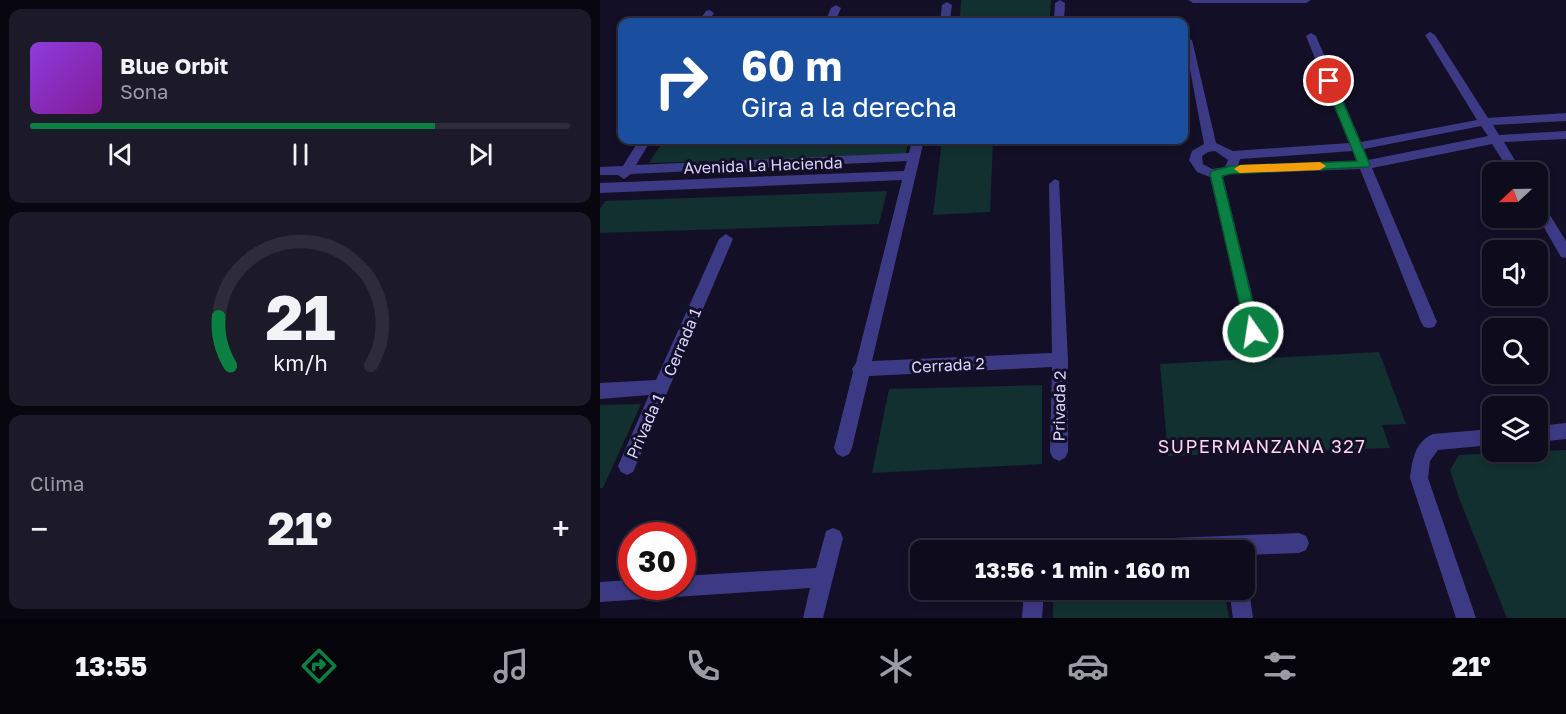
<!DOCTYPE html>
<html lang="es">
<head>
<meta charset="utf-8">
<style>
	body { margin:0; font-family:"Golos Text",sans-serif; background:#1c1929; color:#f1f3f6; height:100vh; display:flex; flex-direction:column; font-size:22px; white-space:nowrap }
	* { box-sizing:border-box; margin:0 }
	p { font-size:20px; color:#9b9ba3 }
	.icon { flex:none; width:33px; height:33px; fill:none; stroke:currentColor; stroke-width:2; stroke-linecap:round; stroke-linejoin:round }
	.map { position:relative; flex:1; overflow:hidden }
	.side { display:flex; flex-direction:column; gap:9px; padding:9px; background:#08060f; width:600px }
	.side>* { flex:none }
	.guide { position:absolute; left:18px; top:18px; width:570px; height:126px; border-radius:12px; box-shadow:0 3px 9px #0003,0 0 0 2px #2e2b3b; background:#1a4fa0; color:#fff; overflow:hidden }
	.needle { width:39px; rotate:248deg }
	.fabs { position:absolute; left:882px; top:162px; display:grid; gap:12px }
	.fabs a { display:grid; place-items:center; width:66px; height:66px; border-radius:12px; background:#0e0b1c; box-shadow:0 3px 9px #0003,0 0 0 2px #2e2b3b; font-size:30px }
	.speed { position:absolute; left:18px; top:522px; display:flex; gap:12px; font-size:30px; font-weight:700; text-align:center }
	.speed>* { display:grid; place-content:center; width:78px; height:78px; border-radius:50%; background:#0e0b1c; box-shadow:0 3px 9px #0003,0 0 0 2px #2e2b3b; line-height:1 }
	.speed .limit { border:9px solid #d22; background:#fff; color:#111 }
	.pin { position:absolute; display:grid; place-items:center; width:51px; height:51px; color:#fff; margin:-26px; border:3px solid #fff; border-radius:50%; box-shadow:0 2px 6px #0007 }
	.me { position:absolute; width:66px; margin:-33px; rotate:347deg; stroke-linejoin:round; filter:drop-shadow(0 0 4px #0008) }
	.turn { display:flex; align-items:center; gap:21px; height:126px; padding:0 24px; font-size:27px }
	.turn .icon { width:78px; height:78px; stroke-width:2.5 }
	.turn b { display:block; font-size:42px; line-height:51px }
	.big { font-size:45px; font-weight:700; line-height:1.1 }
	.side .card { flex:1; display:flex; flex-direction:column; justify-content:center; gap:9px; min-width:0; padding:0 21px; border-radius:12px; background:#1c1929 }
	.side .dial { align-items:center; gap:0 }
	.dial svg { height:156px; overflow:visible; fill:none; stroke:#2e2b3b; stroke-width:7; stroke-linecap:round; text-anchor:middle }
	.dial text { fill:#f1f3f6; stroke:none }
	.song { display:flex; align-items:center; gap:18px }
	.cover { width:72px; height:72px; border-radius:9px; background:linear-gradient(135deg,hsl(270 70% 55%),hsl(290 70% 35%)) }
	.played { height:6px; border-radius:3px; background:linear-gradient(90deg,#0b8043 75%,#2e2b3b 75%) }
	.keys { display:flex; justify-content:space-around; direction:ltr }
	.heat { display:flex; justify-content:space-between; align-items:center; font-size:33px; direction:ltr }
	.trip { position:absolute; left:310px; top:540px; width:345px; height:60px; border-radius:12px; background:#0e0b1c; box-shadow:0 3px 9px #0003,0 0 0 2px #2e2b3b; font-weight:700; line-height:60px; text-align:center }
	.dock { display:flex; height:96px; justify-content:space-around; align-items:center; background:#06040b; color:#9b9ba3 }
	.dock .icon { width:42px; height:42px }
	.dock .on { color:#0b8043 }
	.dock b { font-size:27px; color:#f1f3f6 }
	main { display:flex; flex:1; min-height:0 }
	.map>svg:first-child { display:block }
	.green { fill:#12302f }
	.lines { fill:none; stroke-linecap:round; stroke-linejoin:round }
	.minor { fill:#3d3a85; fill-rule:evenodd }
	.route { fill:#0b8043; stroke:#07532c; stroke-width:1.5 }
	.slow { fill:#f59e0b }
	.labels { text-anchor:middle; stroke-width:6; stroke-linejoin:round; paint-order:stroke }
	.street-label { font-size:16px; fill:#d9d4ff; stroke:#130f26 }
	.neighbourhood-label { font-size:18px; letter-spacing:1.5px; fill:#ffd6f0; stroke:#130f26 }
</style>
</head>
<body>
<main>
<section class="side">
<div class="card">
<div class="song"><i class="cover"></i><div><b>Blue Orbit</b><p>Sona</p></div></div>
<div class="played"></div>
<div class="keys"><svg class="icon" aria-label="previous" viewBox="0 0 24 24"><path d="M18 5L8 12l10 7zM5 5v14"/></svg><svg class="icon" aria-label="pause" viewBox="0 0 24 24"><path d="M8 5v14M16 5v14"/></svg><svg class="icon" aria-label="next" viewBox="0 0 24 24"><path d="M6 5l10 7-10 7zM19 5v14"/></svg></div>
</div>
<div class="card dial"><svg viewBox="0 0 100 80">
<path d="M14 69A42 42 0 1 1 86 69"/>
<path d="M14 69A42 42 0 0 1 8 44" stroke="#0b8043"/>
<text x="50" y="56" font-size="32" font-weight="700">21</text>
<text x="50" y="72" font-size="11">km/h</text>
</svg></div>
<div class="card"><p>Clima</p>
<div class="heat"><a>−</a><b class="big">21°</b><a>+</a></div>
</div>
</section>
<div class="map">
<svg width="966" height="618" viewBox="0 0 966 618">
	<rect width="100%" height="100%" fill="#130f26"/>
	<path class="green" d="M361 0H451L450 16H360Z
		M309 140 305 156 49 163 60 146Z
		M342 140H393L390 212 333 215Z
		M287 191 279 224 0 233V209L5 201Z
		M779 352 806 424 782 425 790 448 568 456 560 364Z
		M442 385V464L272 473 289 389Z
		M41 404 3 488H0V405Z
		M966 450V618H907L859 498 850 470 859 455Z
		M453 590H624L629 618H453Z"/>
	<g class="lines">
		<path class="minor" d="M460 0 465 3 464 22H340L342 5 347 2 352 5 350 19 454 18 455 3Z
			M588 0H711L706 3H593Z
			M236 5 241 8 235 22H225L231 8Z
			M109 10 114 13 108 22H98L106 11Z
			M830 32 835 35 888 118 966 113V121L893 125 899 135 966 131V139L904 142 922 172H910L892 144 772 168 837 322 834 327 829 328 824 327 821 322 760 169 631 174 623 177 661 332 658 337 653 339 648 337 610 177 597 172 589 160 592 151 604 144 584 38 592 40 616 143 633 151 749 143 706 36 711 33 716 36 761 142 877 120 825 35ZM881 126 888 136 768 160 764 149ZM615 151 628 160 625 167 612 169 603 164 602 156 608 152ZM753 151 756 161 638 165 640 159Z
			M39 140H51L36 165 309 153 312 140H324L272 361 452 353 449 184 455 179 459 181 468 360V452L465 458 459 461 453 458 450 452 452 367 269 376 252 448 249 454 243 457 237 454 234 448 253 372 252 369 256 363 302 180 0 193V183L304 171 307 161 31 174 24 179 18 175H0V167L23 166Z
			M938 202 943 204 966 241V258L961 257 938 217Z
			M126 234 133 239 33 472 27 475 21 472 18 466 49 395 0 399V383L56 380 119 239Z
			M966 423V439L938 442V426Z
			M892 429V445L838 450 830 461 828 478 876 618H856L810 478C812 461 815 441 833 434Z
			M233 528 240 531 243 538 223 618H203L210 588 0 602V582L32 580V586H82V576L216 568 226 531Z
			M699 533 706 536 709 543 706 550 699 553 645 555V550H514L517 543 524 540Z
			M645 582 649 590 653 618H633L629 590H645Z
			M424 590H444L442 618H422Z"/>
	</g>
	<path class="route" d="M726 78 734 81 770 165 768 167 630 174 622 176 660 332 658 336H648L646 332 610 174 612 171 630 166 757 161 724 81Z"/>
	<path class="slow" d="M720 162 726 166 720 170 640 173 634 169 640 165Z"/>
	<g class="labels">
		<g class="street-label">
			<text transform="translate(163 165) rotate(-2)" y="6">Avenida La Hacienda</text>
			<text transform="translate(82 342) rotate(-67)" y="6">Cerrada 1</text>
			<text transform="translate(348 365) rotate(-3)" y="6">Cerrada 2</text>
			<text transform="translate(459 406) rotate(-89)" y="6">Privada 2</text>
			<text transform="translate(45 426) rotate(-66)" y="6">Privada 1</text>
		</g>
		<g class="neighbourhood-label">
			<text x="662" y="453">SUPERMANZANA 327</text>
		</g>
	</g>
</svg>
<div class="fabs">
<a><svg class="needle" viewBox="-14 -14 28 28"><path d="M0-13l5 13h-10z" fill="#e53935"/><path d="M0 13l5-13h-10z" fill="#9b9ba3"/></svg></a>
<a><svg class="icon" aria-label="sound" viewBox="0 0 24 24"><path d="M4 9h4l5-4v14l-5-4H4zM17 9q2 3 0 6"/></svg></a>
<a><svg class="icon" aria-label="search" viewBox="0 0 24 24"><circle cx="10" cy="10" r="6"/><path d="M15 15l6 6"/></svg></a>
<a><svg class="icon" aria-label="layers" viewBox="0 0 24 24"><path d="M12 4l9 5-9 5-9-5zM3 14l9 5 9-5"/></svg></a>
</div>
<div class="speed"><div class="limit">30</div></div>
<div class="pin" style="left:729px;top:81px;background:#d93025"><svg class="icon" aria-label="arrive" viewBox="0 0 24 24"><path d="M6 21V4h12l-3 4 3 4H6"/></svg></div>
<svg class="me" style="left:653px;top:332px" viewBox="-20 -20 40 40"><circle r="17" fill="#0b8043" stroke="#fff" stroke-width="3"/><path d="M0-11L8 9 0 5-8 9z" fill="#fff"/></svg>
<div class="trip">13:56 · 1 min · 160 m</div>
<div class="guide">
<div class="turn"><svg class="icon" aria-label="right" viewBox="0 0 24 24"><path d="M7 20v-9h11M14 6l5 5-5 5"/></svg><div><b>60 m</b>Gira a la derecha</div></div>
</div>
</div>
</main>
<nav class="dock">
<b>13:55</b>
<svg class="icon on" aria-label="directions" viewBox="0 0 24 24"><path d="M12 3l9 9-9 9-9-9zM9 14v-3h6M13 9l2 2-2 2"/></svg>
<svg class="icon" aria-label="music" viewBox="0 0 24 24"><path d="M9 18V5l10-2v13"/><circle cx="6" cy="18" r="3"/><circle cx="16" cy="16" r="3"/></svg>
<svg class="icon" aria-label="phone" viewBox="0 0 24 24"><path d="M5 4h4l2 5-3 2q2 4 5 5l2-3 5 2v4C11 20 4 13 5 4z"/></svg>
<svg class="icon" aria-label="climate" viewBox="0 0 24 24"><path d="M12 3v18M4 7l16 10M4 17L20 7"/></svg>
<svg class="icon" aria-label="car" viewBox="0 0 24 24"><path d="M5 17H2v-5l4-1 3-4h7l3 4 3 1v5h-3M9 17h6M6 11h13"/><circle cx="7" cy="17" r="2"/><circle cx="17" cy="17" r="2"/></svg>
<svg class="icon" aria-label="filters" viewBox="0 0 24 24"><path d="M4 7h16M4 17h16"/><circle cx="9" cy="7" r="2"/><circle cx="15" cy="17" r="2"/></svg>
<b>21°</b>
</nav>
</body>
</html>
